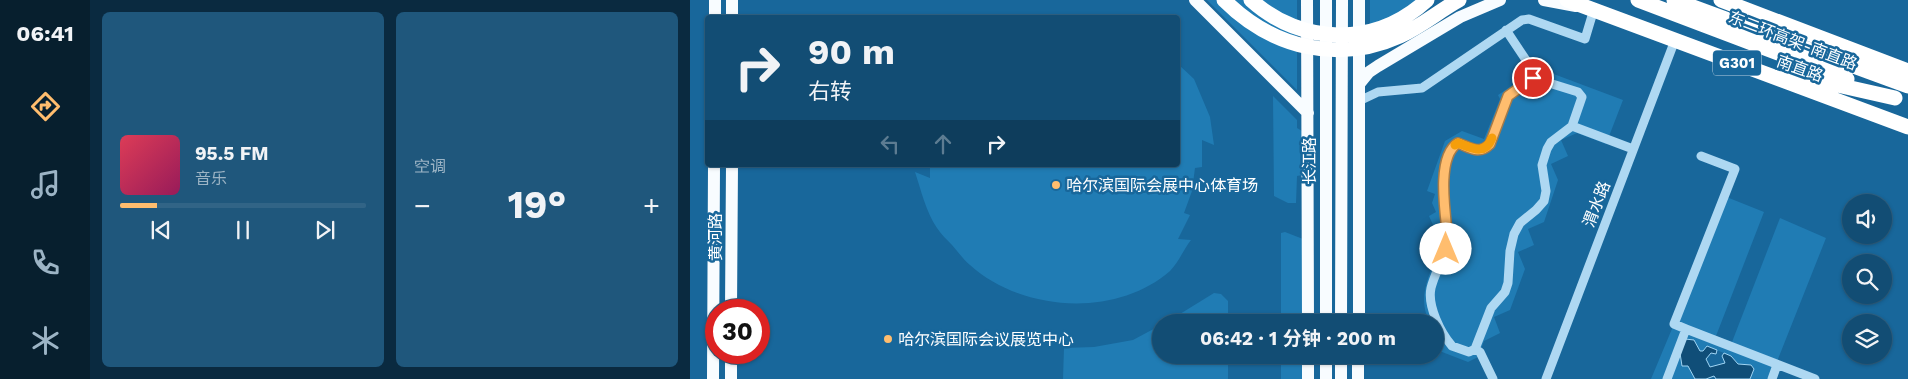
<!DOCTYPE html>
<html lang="zh">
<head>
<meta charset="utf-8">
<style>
	body { margin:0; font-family:"Work Sans","Noto Sans SC",sans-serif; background:#1f577c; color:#f1f3f6; height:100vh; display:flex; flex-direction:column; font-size:19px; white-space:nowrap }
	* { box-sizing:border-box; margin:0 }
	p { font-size:16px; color:#9cb4c5 }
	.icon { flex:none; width:28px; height:28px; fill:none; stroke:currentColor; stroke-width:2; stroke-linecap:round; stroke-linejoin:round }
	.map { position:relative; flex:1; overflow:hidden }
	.sheet { display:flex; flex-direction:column; gap:12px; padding:12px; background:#0a2a40; width:600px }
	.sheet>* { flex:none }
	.banner { position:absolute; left:15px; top:15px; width:475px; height:152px; border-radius:5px; box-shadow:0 1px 4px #0004,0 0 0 1px #316486; background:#124d74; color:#f1f3f6; overflow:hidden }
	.fabs { position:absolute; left:1152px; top:194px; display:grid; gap:10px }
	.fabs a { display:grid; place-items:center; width:50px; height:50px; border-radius:50%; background:#124d74; box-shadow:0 1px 4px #0004,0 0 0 1px #316486; font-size:25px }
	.speed { position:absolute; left:15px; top:299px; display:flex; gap:10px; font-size:25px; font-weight:700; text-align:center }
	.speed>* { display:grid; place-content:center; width:65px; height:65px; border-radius:50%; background:#124d74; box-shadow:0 1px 4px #0004,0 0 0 1px #316486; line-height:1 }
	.speed .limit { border:8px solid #d22; background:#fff; color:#111 }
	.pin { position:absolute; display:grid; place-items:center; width:42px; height:42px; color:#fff; margin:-21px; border:2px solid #fff; border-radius:50%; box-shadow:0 1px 5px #0007 }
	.me { position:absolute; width:55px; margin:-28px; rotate:0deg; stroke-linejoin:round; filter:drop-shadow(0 0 4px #0008) }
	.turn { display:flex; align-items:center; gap:18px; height:105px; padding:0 20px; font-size:22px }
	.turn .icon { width:65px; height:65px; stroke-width:2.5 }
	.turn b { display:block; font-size:35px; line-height:42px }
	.lanes { display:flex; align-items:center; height:48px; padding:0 20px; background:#0003; justify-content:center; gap:25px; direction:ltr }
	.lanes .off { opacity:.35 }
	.big { font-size:38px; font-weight:700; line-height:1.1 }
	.sheet .tile { flex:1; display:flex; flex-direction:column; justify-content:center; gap:8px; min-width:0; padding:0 18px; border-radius:8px; background:#1f577c }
	.song { display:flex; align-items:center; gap:15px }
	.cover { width:60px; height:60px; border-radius:8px; background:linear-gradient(135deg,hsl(350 70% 55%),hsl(330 70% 35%)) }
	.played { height:5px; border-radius:2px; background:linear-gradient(90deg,#ffbd6e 15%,#316486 15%) }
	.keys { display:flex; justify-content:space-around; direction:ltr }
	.heat { display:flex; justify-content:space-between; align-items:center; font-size:28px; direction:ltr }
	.sheet .tiles { flex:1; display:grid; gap:12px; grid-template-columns:repeat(2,1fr) }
	.trip { position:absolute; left:462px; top:314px; width:292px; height:50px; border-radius:25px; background:#124d74; box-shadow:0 1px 4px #0004,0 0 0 1px #316486; font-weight:700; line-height:50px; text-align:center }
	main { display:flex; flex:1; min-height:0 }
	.tabs { display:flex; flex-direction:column; width:90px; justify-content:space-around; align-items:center; background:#071f2e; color:#9cb4c5 }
	.tabs .icon { width:35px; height:35px }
	.tabs .on { color:#ffbd6e }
	.tabs b { font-size:22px; color:#f1f3f6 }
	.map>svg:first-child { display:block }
	.green { fill:#207cb4 }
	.water { fill:#104e78; stroke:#a0d5f4 }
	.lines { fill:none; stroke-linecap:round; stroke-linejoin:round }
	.minor { stroke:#aed8f2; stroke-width:9 }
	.major { stroke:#f8fcff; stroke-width:12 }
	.highway { stroke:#fff; stroke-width:15 }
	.highway-bridge { stroke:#fff; stroke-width:15 }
	.route-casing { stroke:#a67b48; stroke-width:12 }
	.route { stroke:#ffbd6e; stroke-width:9 }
	.slow { stroke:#f59e0b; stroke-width:9 }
	.poi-dot { fill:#ffbd6e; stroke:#18679b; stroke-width:2 }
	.labels { text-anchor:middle; stroke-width:5; stroke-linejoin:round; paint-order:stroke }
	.shield { fill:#18679b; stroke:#bad1e1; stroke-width:1 }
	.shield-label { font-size:15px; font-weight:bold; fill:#fff }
	.street-label { font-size:16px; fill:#fff; stroke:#18679b }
	.poi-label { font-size:16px; fill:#fff; stroke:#18679b; text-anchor:start }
</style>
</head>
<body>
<main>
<nav class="tabs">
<b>06:41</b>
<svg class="icon on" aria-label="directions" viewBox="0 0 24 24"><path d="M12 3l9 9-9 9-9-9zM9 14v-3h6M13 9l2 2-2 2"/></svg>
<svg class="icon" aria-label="music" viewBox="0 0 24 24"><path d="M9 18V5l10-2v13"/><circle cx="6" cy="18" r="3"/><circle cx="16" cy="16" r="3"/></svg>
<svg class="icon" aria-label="phone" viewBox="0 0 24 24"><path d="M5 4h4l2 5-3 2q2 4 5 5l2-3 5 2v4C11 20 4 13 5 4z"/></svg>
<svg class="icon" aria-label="climate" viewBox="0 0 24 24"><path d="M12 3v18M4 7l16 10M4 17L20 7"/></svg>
</nav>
<section class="sheet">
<div class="tiles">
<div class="tile">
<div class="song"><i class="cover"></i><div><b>95.5 FM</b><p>音乐</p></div></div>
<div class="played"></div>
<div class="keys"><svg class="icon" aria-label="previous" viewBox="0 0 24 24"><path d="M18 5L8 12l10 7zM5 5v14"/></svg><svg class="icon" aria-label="pause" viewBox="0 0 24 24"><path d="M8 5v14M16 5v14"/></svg><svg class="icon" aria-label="next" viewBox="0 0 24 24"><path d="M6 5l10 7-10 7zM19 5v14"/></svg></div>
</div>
<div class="tile"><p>空调</p>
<div class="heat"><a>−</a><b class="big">19°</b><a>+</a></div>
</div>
</div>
</section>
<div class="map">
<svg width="1218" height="379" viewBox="0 0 1218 379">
	<rect width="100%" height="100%" fill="#18679b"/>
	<path class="green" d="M517 0H607V90Z
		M680 0H730L712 13 680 25Z
		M488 64 504 79 520 117 524 145 512 140V167L505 168 502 191 494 213 500 215 488 239 501 240C494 249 488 263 480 271 426 318 332 312 280 265 273 259 268 252 262 245 257 240 251 234 247 228 236 212 231 190 225 172L240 178V165H488Z
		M850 67 853 70 933 100 916 144 887 133 871 140 878 156 861 164 868 180 854 222 838 229 844 245 828 252 835 269 820 310 804 317 810 333 794 341 788 357 778 362 747 350 750 340 746 333V322H740C725 297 742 269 752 245L739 216 746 212 742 203 745 194 737 191 755 141 772 131 794 139 810 99 808 95Z
		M583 96 607 120V128L612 131V175L607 176 606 203H598L584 196Z
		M1034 196 1074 212 1026 336 1042 342 1090 218 1136 238 1088 359 1086 379H1060L1064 369 1061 365 1048 364 1041 356 1017 346 1013 351 1010 352 995 339 999 327 985 322Z
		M595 232 613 239V322H591V233Z
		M524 293 531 294 538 301V322H477Z
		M984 324 996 329 998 365 1005 379H961Z
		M471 325V355H538V379H373L374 348 404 347 443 340Z
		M591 355H613V379H591Z"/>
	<path class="water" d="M995 339 1004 340 1010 351H1013L1017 346 1027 350 1026 354 1021 353 1016 359 1020 367 1035 363 1032 356 1034 353 1041 356 1048 364 1061 365 1064 369 1060 379H1026L1024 376 1016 379H1005L998 366H992L990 353Z"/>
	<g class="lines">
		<path class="minor" d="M816 30 848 78
			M843 78 888 92 892 97 882 126 861 142 857 149 852 165 856 191 854 201 846 210 830 223 824 234 820 251 818 283 815 292 801 308 785 349 779 352 762 346C751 333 737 306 741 288 745 272 755 257 758 240 756 217 745 157 768 143 781 148 788 154 800 144L818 96Z
			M669 101 688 92 732 88 832 20 839 19 895 39 904 9
			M882 126 943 149
			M996 329 984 324 1045 169 1011 156
			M785 349 790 352 803 379
			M856 379 985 40
			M977 379 996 329 1125 379
			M1082 379 1087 365"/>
		<path class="major" d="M505 0 618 113
			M617 0 618 322
			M636 0V322
			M854 0 886 6
			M25 18V0
			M42 18V0
			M670 83 679 72 688 66 770 17 810 0
			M41 310 42 165
			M651 322 652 0
			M669 322V0
			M636 355V379
			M23 379 24 165
			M41 379V352
			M618 379V355
			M651 379V355
			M668 379V355"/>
		<path class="highway" d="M877 0 1218 127
			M948 0 1157 79
			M984 0 1218 86
			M1031 0 1218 71
			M1098 72 1112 77 1205 98"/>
		<path class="highway-bridge" d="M534 0C582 48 648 64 710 36 732 26 749 11 769 0
			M561 0C612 46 686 47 737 0"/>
	</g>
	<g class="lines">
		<defs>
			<path id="route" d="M756 249 758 240C756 217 745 157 768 143 781 148 789 155 800 144L818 96 843 78"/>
		</defs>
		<use href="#route" class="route-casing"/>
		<use href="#route" class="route"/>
		<path class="slow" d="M765 145 768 143C782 148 795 156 802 138"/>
	</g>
	<g class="poi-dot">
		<circle cx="366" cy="185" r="5"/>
		<circle cx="198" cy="339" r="5"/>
	</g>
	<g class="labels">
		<rect class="shield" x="1023" y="50.5" width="48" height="25" rx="4"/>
		<g class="shield-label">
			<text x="1047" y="68">G301</text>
		</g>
		<g class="street-label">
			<text transform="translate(1103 40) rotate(21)" y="6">东二环高架-南直路</text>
			<text transform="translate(1110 68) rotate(20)" y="6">南直路</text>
			<text transform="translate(619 161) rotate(-90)" y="6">长江路</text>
			<text transform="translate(906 204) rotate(-69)" y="6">渭水路</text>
			<text transform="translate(25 237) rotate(-90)" y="6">黄河路</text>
		</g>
		<g class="poi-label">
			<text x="376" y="191">哈尔滨国际会展中心体育场</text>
			<text x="208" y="345">哈尔滨国际会议展览中心</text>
		</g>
	</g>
</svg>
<div class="fabs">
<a><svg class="icon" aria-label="sound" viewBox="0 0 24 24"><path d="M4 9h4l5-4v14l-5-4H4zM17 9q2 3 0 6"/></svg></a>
<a><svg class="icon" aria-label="search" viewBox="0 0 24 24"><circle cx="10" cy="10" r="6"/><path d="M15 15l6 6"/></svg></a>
<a><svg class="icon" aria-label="layers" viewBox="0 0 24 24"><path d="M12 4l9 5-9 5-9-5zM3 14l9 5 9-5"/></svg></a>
</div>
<div class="speed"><div class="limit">30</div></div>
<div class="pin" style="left:843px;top:78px;background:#d93025"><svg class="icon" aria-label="arrive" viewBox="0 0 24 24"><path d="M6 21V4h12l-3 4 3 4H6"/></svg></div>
<svg class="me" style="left:756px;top:249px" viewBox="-20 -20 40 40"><circle r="19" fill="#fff"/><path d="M0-13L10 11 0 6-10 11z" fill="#ffbd6e"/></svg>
<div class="trip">06:42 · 1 分钟 · 200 m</div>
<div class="banner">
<div class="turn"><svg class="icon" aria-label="right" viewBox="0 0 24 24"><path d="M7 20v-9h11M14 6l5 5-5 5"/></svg><div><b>90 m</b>右转</div></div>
<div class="lanes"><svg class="icon off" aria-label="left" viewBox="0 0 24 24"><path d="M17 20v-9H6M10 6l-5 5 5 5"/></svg><svg class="icon off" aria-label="ahead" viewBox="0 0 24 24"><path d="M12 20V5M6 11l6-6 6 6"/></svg><svg class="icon" aria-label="right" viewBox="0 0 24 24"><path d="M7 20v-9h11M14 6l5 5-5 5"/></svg></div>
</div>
</div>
</main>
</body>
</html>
